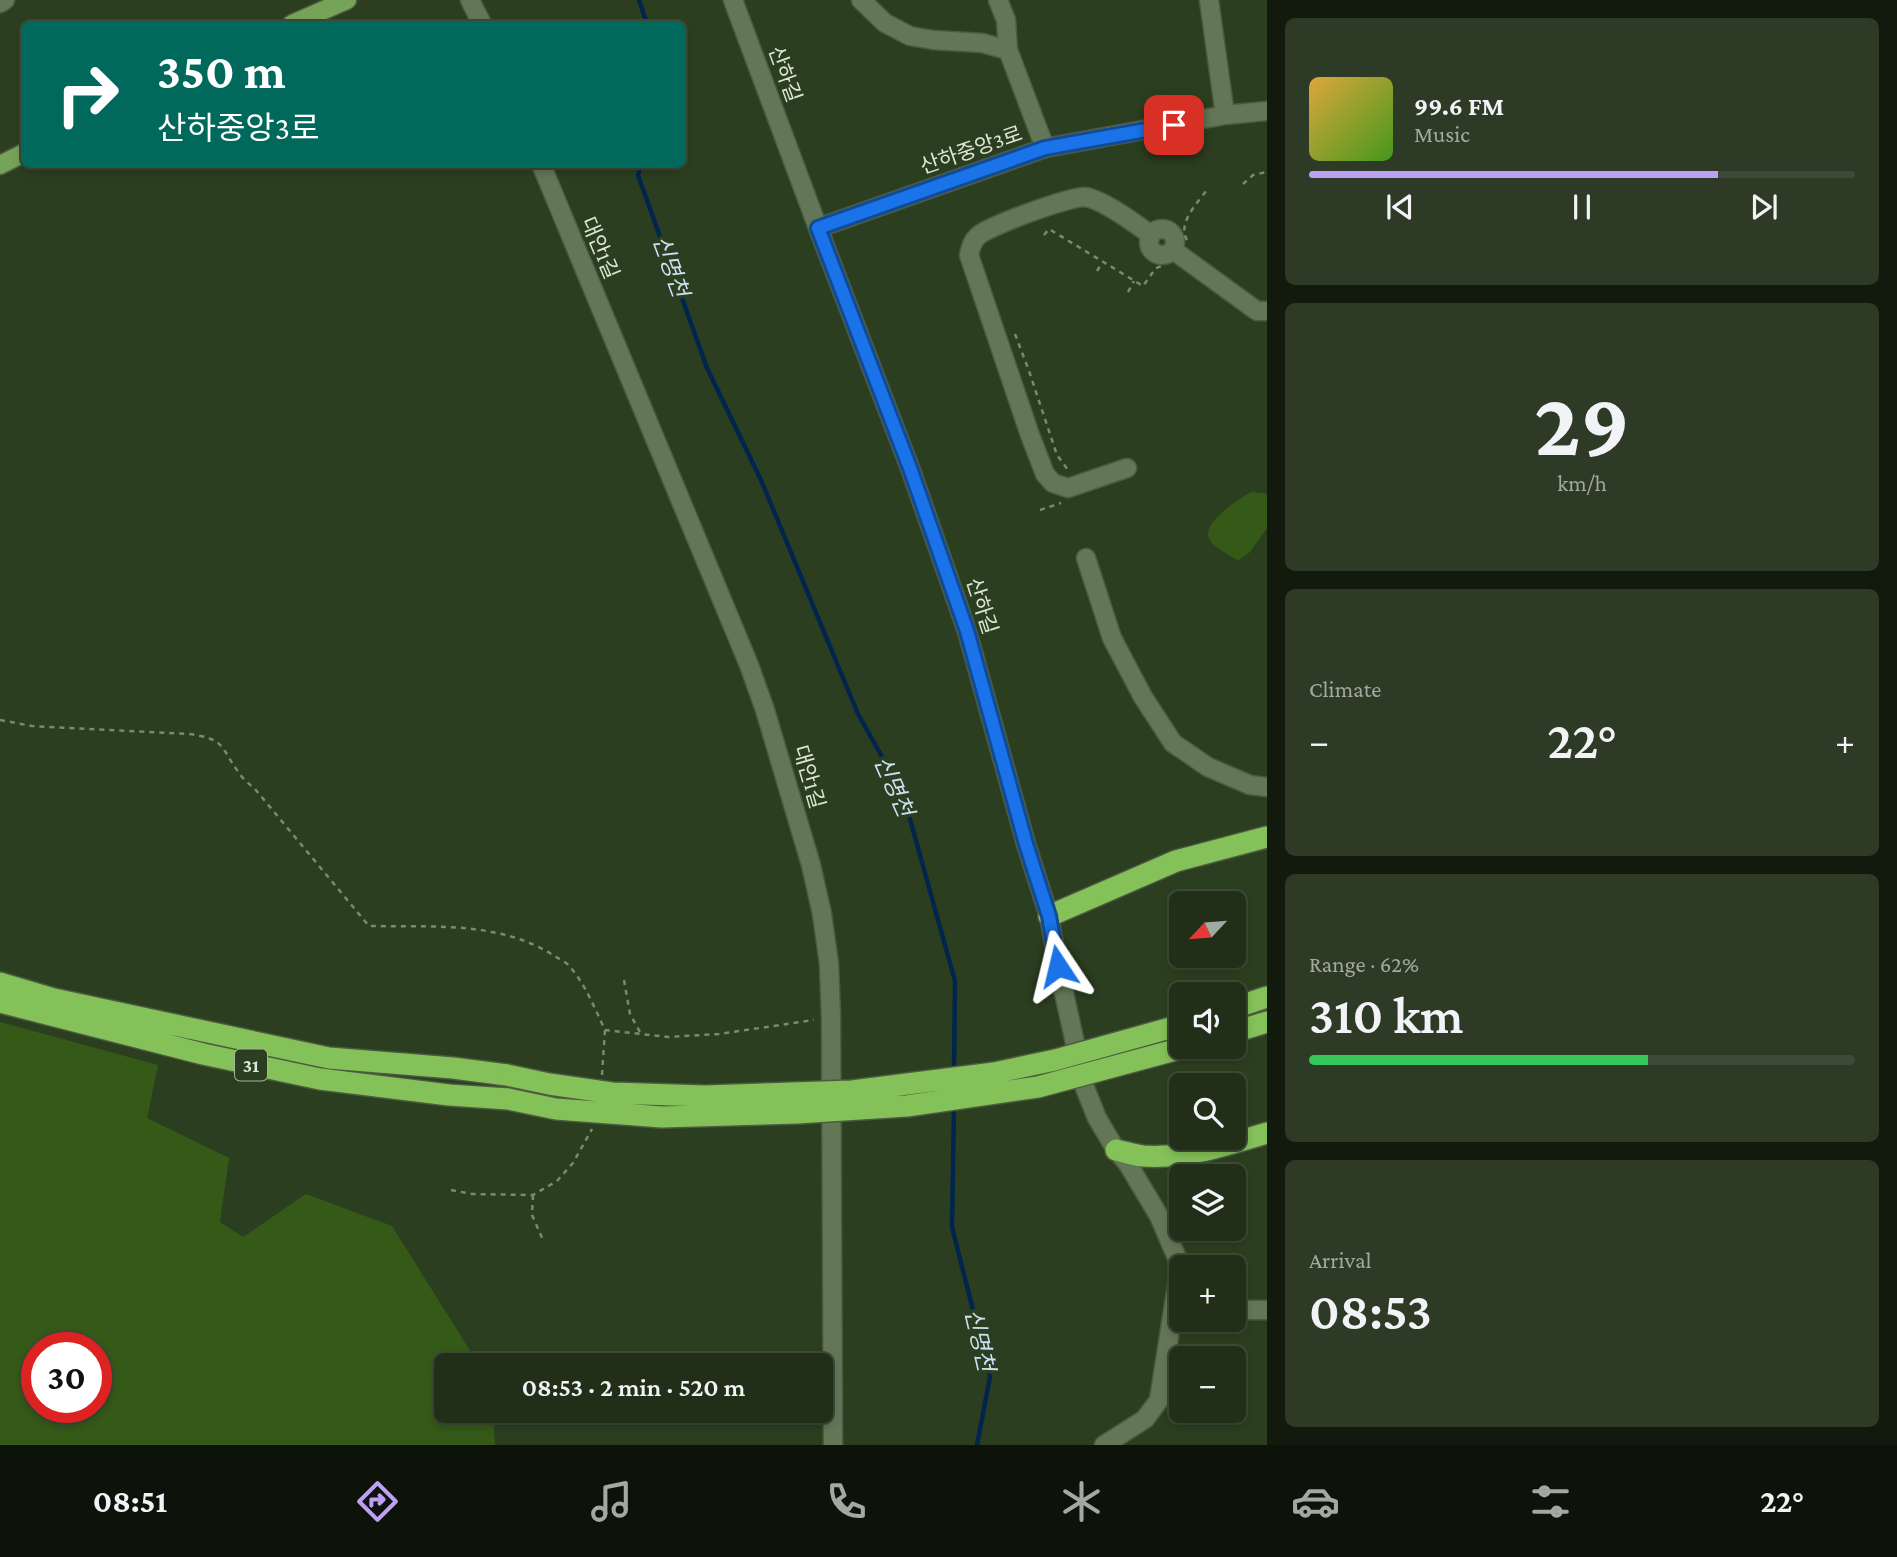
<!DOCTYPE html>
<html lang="en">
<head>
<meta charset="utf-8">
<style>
	body { margin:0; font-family:"Crimson Pro","Noto Sans KR",serif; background:#2d3a25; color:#f1f3f6; height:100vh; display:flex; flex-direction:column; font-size:26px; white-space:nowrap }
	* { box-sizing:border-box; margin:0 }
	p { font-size:23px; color:#a2a8a2 }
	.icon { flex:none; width:38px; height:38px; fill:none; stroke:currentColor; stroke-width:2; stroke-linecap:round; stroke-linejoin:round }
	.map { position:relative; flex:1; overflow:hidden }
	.panel { display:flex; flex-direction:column; gap:18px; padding:18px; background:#12190d; width:630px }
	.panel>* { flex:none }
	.banner { position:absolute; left:21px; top:21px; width:665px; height:147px; border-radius:10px; box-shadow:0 4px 10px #0003,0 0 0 2px #3e4a37; background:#00695c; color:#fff; overflow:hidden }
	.needle { width:46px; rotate:244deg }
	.controls { position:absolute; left:1169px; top:891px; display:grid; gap:14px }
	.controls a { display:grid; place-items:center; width:77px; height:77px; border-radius:10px; background:#212e18; box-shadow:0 4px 10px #0003,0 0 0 2px #3e4a37; font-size:35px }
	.speed { position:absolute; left:21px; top:1332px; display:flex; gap:14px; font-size:35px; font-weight:700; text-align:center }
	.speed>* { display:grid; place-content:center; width:91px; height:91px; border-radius:50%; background:#212e18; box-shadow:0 4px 10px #0003,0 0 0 2px #3e4a37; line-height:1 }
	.speed .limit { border:10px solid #d22; background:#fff; color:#111 }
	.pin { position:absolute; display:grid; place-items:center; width:60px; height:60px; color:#fff; margin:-30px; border-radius:14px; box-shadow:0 4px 10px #0006 }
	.me { position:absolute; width:77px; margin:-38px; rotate:350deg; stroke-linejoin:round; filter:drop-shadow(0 0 5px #0008) }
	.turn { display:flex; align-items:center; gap:24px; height:147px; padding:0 21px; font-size:32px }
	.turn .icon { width:91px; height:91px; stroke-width:2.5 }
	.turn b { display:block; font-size:49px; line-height:60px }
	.big { font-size:52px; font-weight:600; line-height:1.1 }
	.panel .widget { flex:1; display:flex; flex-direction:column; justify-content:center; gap:10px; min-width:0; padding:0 24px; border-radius:10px; background:#2d3a25 }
	.panel .dial { align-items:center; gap:0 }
	.dial b { font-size:91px; line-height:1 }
	.song { display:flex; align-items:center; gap:21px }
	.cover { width:84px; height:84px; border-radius:10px; background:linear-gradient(135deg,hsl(40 70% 55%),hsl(100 70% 35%)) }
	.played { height:7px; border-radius:4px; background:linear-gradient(90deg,#bca0f2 75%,#3e4a37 75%) }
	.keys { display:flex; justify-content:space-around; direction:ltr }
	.heat { display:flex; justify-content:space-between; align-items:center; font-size:38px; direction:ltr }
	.charge { height:10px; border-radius:5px; background:linear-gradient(90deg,#34c759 62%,#3e4a37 0) }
	.trip { position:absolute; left:434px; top:1353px; width:399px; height:70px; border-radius:10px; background:#212e18; box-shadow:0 4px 10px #0003,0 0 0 2px #3e4a37; font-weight:600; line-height:70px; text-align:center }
	.dock { display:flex; height:112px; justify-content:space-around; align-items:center; background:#0d120a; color:#a2a8a2 }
	.dock .icon { width:49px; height:49px }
	.dock .current { color:#bca0f2 }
	.dock b { font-size:32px; color:#f1f3f6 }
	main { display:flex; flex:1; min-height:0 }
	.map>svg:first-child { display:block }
	.green { fill:#355a18; fill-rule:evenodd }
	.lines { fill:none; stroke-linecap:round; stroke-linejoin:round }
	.stream { stroke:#01254d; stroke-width:4.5 }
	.minor-casing { stroke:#4c5a40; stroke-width:21 }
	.major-casing { stroke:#4c5a40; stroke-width:21 }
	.highway-casing { stroke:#4c5a40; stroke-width:24 }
	.path { stroke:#7a8970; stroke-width:2.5; stroke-dasharray:5 5; stroke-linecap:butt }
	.minor { stroke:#637757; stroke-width:18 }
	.major { stroke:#77a358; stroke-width:18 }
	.highway { stroke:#84c159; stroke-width:21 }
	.highway-bridge-casing { stroke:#4c5a40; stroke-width:24; stroke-linecap:butt }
	.highway-bridge { stroke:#84c159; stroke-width:21 }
	.route-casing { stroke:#114b97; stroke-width:18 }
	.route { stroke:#1a73e8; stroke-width:12 }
	.labels { text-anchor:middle; stroke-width:7; stroke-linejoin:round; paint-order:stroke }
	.shield { fill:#2c3e20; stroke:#a6b49e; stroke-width:2 }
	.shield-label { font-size:19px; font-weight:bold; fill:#dbe6d4 }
	.street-label { font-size:21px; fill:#dbe6d4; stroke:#2c3e20 }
	.water-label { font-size:23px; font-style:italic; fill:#cedff4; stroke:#2c3e20 }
</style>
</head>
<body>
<main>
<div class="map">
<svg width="1267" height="1445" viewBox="0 0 1267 1445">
	<rect width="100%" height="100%" fill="#2c3e20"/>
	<path class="green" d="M1251 492 1264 493 1267 495V528L1250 552 1239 560 1235 559C1228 554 1211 546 1209 538 1202 522 1239 499 1251 492Z
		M0 1022 158 1065 147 1118 229 1158 220 1222 243 1237 306 1194 392 1226 479 1365H446V1410L493 1411 495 1445H0ZM37 1348H96V1407H37Z"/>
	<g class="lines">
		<path class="stream" d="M639 0 647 24
			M641 164 638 175 707 368 761 480 858 714 903 794 955 981 954 1072
			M954 1105 952 1227 990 1377 977 1445"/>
		<defs>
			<path id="minor" d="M470 0 482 24
				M733 0 818 228 910 468 967 631 1026 844 1049 916 1058 966 1085 1088 1097 1118 1116 1150 1128 1164 1159 1216 1181 1267
				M861 0 885 23 910 36 933 40 982 43 1008 50
				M998 0 1006 20 1008 50 1045 148
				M1209 0 1225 115
				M0 3 5 0
				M541 164 749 665 765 710 811 865 822 914 829 964 831 1017 833 1445
				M818 228 1045 148 1225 115 1267 111
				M1149 242a13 13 0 1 1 26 0a13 13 0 1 1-26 0Z
				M1173 250 1257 311H1267
				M1127 468 1068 488 1053 483 1045 474 1030 435 969 255C971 247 972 241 978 236 988 226 1071 196 1085 197 1102 199 1136 224 1151 235
				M1086 558 1112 638 1143 697 1173 743 1208 767 1250 785 1267 787
				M1234 1308 1237 1310H1267
				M1104 1445 1145 1419 1159 1400 1180 1266"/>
			<path id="major" d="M292 24 347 0
				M0 165 24 153"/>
			<path id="highway" d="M1049 916 1176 861 1267 837
				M0 983 54 999 329 1058 453 1068 507 1075
				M0 1002 203 1054 320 1079 449 1095 508 1099
				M1234 1008 1267 997
				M1234 1032 1267 1022
				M1116 1150C1125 1152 1134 1155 1143 1156 1185 1159 1228 1145 1267 1133"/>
		</defs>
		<use href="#minor" class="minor-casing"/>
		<use href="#major" class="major-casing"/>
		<use href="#highway" class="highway-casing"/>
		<path class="path" d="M1243 184 1253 175 1267 172
			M1044 235 1049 229 1143 286 1156 268 1165 265
			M1187 240C1177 224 1197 203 1207 190
			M1097 271 1102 263
			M1128 292 1134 281
			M1015 334 1029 371 1057 455 1068 470
			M1040 510 1061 503
			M0 720 32 726 189 734C226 739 220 747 239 773 243 779 249 784 255 789L369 926C431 927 499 921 553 955 559 959 567 962 571 968 586 986 595 1009 605 1030L668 1037 719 1034 814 1020
			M624 980 630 1014 641 1034
			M602 1075 605 1030
			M451 1190 472 1194 533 1195 557 1181 573 1163 592 1129
			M533 1195 532 1215 543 1240"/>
		<use href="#minor" class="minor"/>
		<use href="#major" class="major"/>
		<use href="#highway" class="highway"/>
		<defs>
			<path id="highway-bridge" d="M507 1075 549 1084 612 1093 705 1096 852 1091 994 1073 1055 1060 1181 1025
				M508 1099 556 1109 662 1117 797 1113 907 1106 1038 1087 1190 1046"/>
		</defs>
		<use href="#highway-bridge" class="highway-bridge-casing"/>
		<use href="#highway-bridge" class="highway-bridge"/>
	</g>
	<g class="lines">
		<defs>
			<path id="route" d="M1058 966 1049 916 1026 844 967 631 910 468 818 228 1045 148 1174 125"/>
		</defs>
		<use href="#route" class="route-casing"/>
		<use href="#route" class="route"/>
	</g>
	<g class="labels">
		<rect class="shield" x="235" y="1049.5" width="32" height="31" rx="5"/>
		<g class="shield-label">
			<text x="251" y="1072">31</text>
		</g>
		<g class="street-label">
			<text transform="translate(785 74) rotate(70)" y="7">산하길</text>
			<text transform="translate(971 150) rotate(-19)" y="7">산하중앙3로</text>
			<text transform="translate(600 248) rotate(67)" y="7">대안1길</text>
			<text transform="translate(982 606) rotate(72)" y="7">산하길</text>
			<text transform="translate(809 777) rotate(74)" y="7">대안1길</text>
		</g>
		<g class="water-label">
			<text transform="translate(671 266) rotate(70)" y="8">신명천</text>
			<text transform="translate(894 786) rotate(66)" y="8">신명천</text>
			<text transform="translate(980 1340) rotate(77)" y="8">신명천</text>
		</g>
	</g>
</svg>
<div class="controls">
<a><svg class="needle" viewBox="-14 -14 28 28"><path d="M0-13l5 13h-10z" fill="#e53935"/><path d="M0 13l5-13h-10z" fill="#a2a8a2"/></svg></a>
<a><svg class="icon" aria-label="sound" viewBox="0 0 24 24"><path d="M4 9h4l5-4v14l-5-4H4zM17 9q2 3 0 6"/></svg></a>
<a><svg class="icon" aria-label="search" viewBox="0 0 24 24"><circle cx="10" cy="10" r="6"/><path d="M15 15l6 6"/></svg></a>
<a><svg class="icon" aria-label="layers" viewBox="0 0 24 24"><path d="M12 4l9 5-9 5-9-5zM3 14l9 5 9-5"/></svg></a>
<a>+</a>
<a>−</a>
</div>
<div class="speed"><div class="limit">30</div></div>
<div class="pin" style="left:1174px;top:125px;background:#d93025"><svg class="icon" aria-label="arrive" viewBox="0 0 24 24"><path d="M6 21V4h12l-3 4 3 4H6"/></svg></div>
<svg class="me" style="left:1058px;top:966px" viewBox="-20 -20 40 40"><path d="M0-17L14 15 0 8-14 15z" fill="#1a73e8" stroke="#fff" stroke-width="4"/></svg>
<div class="trip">08:53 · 2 min · 520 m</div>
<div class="banner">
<div class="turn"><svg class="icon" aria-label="right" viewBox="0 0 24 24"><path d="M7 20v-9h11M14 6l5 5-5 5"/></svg><div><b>350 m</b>산하중앙3로</div></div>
</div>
</div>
<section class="panel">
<div class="widget">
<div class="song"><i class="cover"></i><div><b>99.6 FM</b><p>Music</p></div></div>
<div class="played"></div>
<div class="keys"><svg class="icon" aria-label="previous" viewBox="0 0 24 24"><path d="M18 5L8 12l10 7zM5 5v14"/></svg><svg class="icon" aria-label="pause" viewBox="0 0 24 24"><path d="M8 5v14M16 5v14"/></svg><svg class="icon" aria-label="next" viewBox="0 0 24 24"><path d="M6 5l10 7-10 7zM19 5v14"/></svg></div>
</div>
<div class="widget dial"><b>29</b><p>km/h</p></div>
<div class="widget"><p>Climate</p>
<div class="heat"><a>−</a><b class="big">22°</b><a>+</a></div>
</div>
<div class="widget"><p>Range · 62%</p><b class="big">310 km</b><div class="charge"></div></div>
<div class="widget"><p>Arrival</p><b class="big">08:53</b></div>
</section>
</main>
<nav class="dock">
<b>08:51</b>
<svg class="icon current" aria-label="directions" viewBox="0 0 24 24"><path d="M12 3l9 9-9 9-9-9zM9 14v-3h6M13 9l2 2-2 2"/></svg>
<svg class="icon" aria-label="music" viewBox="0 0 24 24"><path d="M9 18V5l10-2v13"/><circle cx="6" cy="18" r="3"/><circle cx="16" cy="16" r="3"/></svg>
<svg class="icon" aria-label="phone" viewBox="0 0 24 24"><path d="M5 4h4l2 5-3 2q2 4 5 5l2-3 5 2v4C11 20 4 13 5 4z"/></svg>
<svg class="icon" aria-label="climate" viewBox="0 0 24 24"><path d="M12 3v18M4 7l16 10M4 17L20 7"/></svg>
<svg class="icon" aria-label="car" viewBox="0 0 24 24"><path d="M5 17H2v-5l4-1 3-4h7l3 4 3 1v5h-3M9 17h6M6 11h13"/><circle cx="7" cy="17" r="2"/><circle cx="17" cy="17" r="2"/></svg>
<svg class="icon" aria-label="filters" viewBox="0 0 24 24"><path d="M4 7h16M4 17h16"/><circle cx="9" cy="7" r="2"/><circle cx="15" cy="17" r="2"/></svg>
<b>22°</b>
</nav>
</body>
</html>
